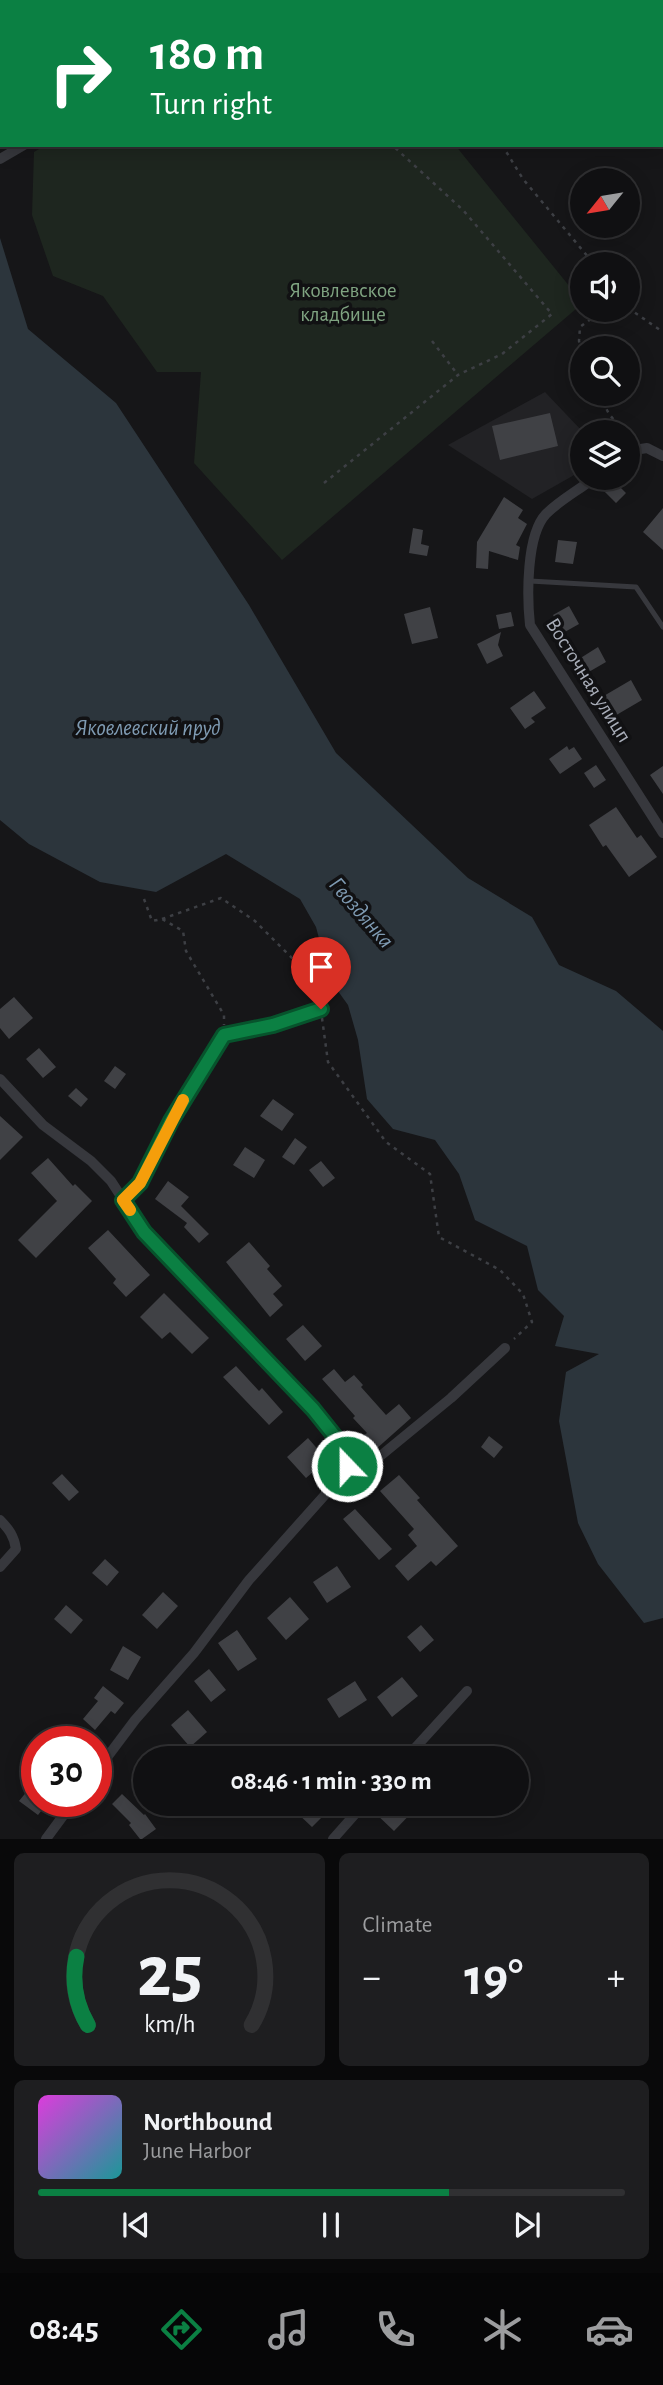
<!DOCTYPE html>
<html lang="en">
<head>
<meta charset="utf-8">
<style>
	body { margin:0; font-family:"Alegreya Sans",sans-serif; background:#1e1e20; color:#f1f3f6; height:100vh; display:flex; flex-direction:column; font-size:26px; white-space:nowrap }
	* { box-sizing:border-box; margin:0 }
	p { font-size:23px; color:#9c9d9f }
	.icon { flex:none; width:38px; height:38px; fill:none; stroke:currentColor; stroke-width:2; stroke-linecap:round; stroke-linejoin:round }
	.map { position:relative; height:1839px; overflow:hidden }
	.panel { display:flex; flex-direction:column; gap:14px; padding:14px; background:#09090a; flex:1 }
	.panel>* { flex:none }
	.guide { position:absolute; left:0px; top:0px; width:663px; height:147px; box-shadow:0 4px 18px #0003,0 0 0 2px #303032; background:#0b8043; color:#fff; overflow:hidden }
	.needle { width:46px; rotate:240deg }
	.tools { position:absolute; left:570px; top:168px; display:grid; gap:14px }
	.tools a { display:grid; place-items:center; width:70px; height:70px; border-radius:50%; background:#101012; box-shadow:0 4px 18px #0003,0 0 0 2px #303032; font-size:35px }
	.speed { position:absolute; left:21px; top:1726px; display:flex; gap:14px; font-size:35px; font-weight:700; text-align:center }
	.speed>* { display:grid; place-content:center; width:91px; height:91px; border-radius:50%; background:#101012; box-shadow:0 4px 18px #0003,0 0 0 2px #303032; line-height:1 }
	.speed .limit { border:10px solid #d22; background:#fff; color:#111 }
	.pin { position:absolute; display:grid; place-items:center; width:60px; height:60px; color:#fff; margin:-72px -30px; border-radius:50% 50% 50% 0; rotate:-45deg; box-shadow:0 0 7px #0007 }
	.pin .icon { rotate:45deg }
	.me { position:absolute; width:77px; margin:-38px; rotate:338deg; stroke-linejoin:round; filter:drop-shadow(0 0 5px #0008) }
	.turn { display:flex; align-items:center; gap:24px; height:147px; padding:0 35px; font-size:32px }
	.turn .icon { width:91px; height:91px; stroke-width:2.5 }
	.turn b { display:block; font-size:49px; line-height:60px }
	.big { font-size:52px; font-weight:700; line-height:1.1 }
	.panel .widget { flex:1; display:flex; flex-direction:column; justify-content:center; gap:10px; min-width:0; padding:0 24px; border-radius:10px; background:#1e1e20 }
	.panel .dial { align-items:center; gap:0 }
	.dial svg { height:182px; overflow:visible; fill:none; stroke:#303032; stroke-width:7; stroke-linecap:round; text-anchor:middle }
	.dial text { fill:#f1f3f6; stroke:none }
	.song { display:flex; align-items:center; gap:21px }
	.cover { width:84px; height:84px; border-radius:10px; background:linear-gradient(135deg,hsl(300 70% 55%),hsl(180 70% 35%)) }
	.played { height:7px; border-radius:4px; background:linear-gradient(90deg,#0b8043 70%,#303032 70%) }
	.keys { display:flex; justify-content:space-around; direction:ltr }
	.heat { display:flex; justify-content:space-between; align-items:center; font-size:38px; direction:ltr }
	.panel .tiles { flex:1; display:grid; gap:14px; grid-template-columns:1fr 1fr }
	.widget:last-child { grid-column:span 2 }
	.trip { position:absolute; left:133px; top:1746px; width:396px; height:70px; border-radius:35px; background:#101012; box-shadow:0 4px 18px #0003,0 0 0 2px #303032; font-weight:700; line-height:70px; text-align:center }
	.tabs { display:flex; height:112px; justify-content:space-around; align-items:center; background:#060607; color:#9c9d9f }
	.tabs .icon { width:49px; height:49px }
	.tabs .selected { color:#0b8043 }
	.tabs b { font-size:32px; color:#f1f3f6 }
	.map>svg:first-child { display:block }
	.built { fill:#222225 }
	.green { fill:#1e261f }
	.water { fill:#2c353c }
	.building { fill:#404145 }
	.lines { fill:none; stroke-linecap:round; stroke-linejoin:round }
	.path { stroke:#3d3f44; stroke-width:2.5; stroke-dasharray:3.5 5; stroke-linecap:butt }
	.lane { stroke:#37383d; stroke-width:5 }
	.street { stroke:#37383d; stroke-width:10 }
	.route-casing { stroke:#07532c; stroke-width:18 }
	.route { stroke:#0b8043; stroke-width:12 }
	.slow { stroke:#f59e0b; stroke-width:12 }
	.labels { text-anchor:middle; stroke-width:7; stroke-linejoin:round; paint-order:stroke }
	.park-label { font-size:21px; fill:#7fa381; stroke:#111113 }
	.street-label { font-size:21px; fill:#a8adb8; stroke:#111113 }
	.water-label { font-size:23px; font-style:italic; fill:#7f9bb3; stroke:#111113 }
</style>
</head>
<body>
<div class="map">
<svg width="663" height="1839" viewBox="0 0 663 1839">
	<rect width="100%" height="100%" fill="#161618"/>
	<path class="built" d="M545 392 583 432V470L532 499 448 445Z"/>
	<path class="green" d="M46 145H455L583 303 282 560 194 463 201 372H157L103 296 53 276 32 215 34 152Z"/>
	<path class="water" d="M0 238 28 329 116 403 249 605 336 753 468 878 532 917 559 965 616 991 663 1031V1618L644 1623 598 1564 578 1523 559 1421 566 1372 599 1354 555 1346 564 1316 538 1290 527 1246 475 1220 459 1174 435 1140 393 1129 367 1099 358 1040 348 1005 330 980 316 927 300 899 226 854 156 892 100 882 29 844 0 820Z"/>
	<path class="building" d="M550 413 558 446 500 460 492 426Z
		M614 481 626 493 616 503 604 491Z
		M504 497 523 510 518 518 527 524 516 545 520 547 518 560 489 551 488 569 476 568 477 542Z
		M663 508V550L643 532Z
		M413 528 423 530 421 544 429 546 427 556 409 553Z
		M558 540 577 542 573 564 555 562Z
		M569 606 579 624 563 633 553 615Z
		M430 607 438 638 412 644 404 614Z
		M511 612 514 626 499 629 496 615Z
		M501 632 498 645 503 656 487 664 477 644Z
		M598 647 606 662 587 673 579 659Z
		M631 680 642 700 613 717 602 697Z
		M534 691 546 708 531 718 535 722 525 729 510 708Z
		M567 746 569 750 574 747 582 759 560 774 549 759Z
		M596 765 606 780 594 788 584 773Z
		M663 766V794L650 775Z
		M616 807 637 838 641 835 657 857 629 877 606 845 603 847 589 825Z
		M14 997 33 1018 9 1039 0 1028V1009Z
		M39 1048 56 1067 43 1078 26 1059Z
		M115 1066 126 1074 115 1089 104 1081Z
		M76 1088 88 1099 81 1107 68 1096Z
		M273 1099 294 1114 282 1131 260 1116Z
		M0 1116 23 1137 0 1160Z
		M295 1138 307 1147 294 1165 282 1157Z
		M245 1147 265 1160 254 1178 233 1165Z
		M48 1158 73 1186 75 1184 92 1201 36 1258 18 1240 57 1201 31 1173Z
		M321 1161 335 1178 323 1187 309 1170Z
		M168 1181 189 1197 181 1206 209 1234 199 1243 184 1227 187 1223 155 1199Z
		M108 1230 150 1275 126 1297 113 1283 116 1279 88 1248Z
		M249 1242 270 1266 267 1269 282 1286 273 1294 283 1305 270 1317 226 1262Z
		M164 1293 209 1338 192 1354 170 1332 162 1339 140 1317Z
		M303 1325 322 1346 305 1361 286 1339Z
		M236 1366 259 1391 262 1388 283 1412 269 1425 223 1377Z
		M334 1369 345 1382 354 1375 363 1385 361 1387 386 1415 399 1404 411 1418 375 1450 363 1436 367 1433 353 1418 355 1416 322 1379Z
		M489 1436 503 1447 494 1458 481 1447Z
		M308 1438 327 1460 306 1478 287 1457Z
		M62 1474 79 1492 69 1501 52 1483Z
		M399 1475 420 1498 417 1500 458 1546 436 1566 431 1561 408 1581 395 1566 417 1546 408 1535 414 1529 380 1491Z
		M355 1509 392 1549 379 1560 343 1519Z
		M105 1559 119 1572 107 1586 92 1573Z
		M337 1566 351 1587 327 1603 313 1582Z
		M163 1592 178 1606 157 1629 142 1615Z
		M290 1597 309 1619 286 1640 267 1618Z
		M66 1605 83 1620 71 1634 54 1619Z
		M421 1625 434 1640 420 1652 407 1637Z
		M237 1630 257 1659 238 1671 218 1643Z
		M123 1646 141 1657 128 1680 110 1670Z
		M209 1669 226 1690 211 1702 194 1681Z
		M402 1677 418 1696 392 1717 377 1697Z
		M355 1681 367 1700 339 1718 327 1699Z
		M103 1686 124 1703 115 1714 111 1711 95 1730 83 1719 98 1701 94 1698Z
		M188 1710 207 1732 190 1747 171 1725Z
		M429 1744 445 1759H416Z
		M37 1779V1801H49L38 1815 19 1801Z
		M122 1794 144 1815 145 1814 156 1829 142 1839H140L129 1825 131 1823 112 1804Z
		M304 1804H316L325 1814 312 1827 296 1812Z
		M382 1804H420L394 1831 374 1812Z"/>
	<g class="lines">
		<path class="path" d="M379 0 380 2
			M502 145 523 179 594 264
			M628 308 663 332
			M432 341 458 375
			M583 359 579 341 580 327 603 310
			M599 394 609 414 624 432
			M324 483 458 375 502 354 552 314 463 210 392 145
			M144 899 152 921 162 919 183 931 186 951 224 1015V1025
			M162 919 221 898 255 921 298 964 317 1002
			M322 1018 328 1062 386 1142 430 1174 439 1237 500 1270 523 1294 532 1322 514 1339"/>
		<path class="lane" d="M530 581 636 587 663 627
			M123 1200 140 1183 171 1121 224 1035 273 1025 321 1009"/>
		<path class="street" d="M0 159 24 145
			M628 451 647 448 663 456
			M594 478C579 490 560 500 546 514 526 535 527 597 530 625L663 833
			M0 1079 43 1125 91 1161 111 1181 144 1232 313 1409 341 1444 347 1466 332 1487 249 1580 194 1653 135 1720 96 1772
			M347 1466 373 1462 451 1398 505 1348
			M0 1520C9 1529 14 1536 16 1549L0 1567
			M405 1759 467 1691
			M46 1839 74 1801
			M333 1839 364 1804"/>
	</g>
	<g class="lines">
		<defs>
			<path id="route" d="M321 1009 273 1025 224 1035 171 1121 140 1183 123 1200 144 1232 313 1409 341 1444 347 1466"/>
		</defs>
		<use href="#route" class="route-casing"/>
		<use href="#route" class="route"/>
		<path class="slow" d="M130 1210 123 1200 140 1183 183 1100"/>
	</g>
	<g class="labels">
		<g class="park-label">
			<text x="343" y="297">Яковлевское<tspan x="343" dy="24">кладбище</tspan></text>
		</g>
		<g class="street-label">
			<text transform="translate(589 680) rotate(58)" y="7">Восточная улицп</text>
		</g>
		<g class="water-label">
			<text x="148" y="735">Яковлевский пруд</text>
			<text transform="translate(362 912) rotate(49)" y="8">Гвоздянка</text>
		</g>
	</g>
</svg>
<div class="tools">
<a><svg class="needle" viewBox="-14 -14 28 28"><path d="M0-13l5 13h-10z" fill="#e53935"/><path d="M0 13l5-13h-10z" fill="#9c9d9f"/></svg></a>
<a><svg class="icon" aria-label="sound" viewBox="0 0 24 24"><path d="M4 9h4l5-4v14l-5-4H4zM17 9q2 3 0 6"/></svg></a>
<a><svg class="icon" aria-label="search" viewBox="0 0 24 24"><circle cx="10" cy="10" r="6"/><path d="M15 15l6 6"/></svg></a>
<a><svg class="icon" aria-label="layers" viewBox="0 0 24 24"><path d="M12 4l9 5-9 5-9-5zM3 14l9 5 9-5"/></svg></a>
</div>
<div class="speed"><div class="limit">30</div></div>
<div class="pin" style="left:321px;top:1009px;background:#d93025"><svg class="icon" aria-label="arrive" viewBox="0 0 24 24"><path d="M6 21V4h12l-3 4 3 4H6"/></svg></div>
<svg class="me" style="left:347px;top:1466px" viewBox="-20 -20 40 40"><circle r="17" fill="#0b8043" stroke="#fff" stroke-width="3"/><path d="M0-11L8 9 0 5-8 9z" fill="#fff"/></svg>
<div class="trip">08:46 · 1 min · 330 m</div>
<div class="guide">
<div class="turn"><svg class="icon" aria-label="right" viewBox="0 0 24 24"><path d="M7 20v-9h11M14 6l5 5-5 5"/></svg><div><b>180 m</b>Turn right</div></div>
</div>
</div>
<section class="panel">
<div class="tiles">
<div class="widget dial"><svg viewBox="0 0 100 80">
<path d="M14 69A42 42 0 1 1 86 69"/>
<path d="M14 69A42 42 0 0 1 9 39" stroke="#0b8043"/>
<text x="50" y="56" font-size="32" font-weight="700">25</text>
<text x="50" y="72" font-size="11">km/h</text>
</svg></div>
<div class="widget"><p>Climate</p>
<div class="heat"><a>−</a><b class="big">19°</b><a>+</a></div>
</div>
<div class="widget">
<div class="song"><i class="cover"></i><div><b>Northbound</b><p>June Harbor</p></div></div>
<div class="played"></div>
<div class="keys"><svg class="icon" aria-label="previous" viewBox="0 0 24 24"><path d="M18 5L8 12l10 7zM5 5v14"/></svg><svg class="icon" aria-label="pause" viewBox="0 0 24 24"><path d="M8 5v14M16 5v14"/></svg><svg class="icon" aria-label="next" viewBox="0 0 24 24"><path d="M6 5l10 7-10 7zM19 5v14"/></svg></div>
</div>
</div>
</section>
<nav class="tabs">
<b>08:45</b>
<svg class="icon selected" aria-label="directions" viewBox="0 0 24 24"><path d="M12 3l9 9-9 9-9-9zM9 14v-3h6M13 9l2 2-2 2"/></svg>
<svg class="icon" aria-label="music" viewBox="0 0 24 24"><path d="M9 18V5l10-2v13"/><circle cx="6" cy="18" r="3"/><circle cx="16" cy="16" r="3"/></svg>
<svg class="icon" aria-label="phone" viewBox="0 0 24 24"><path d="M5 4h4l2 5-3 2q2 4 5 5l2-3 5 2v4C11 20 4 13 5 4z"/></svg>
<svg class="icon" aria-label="climate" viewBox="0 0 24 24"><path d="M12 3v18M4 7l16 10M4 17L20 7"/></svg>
<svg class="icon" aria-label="car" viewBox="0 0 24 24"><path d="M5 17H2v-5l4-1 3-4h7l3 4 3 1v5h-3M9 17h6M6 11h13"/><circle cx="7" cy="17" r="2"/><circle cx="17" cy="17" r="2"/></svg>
</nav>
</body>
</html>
